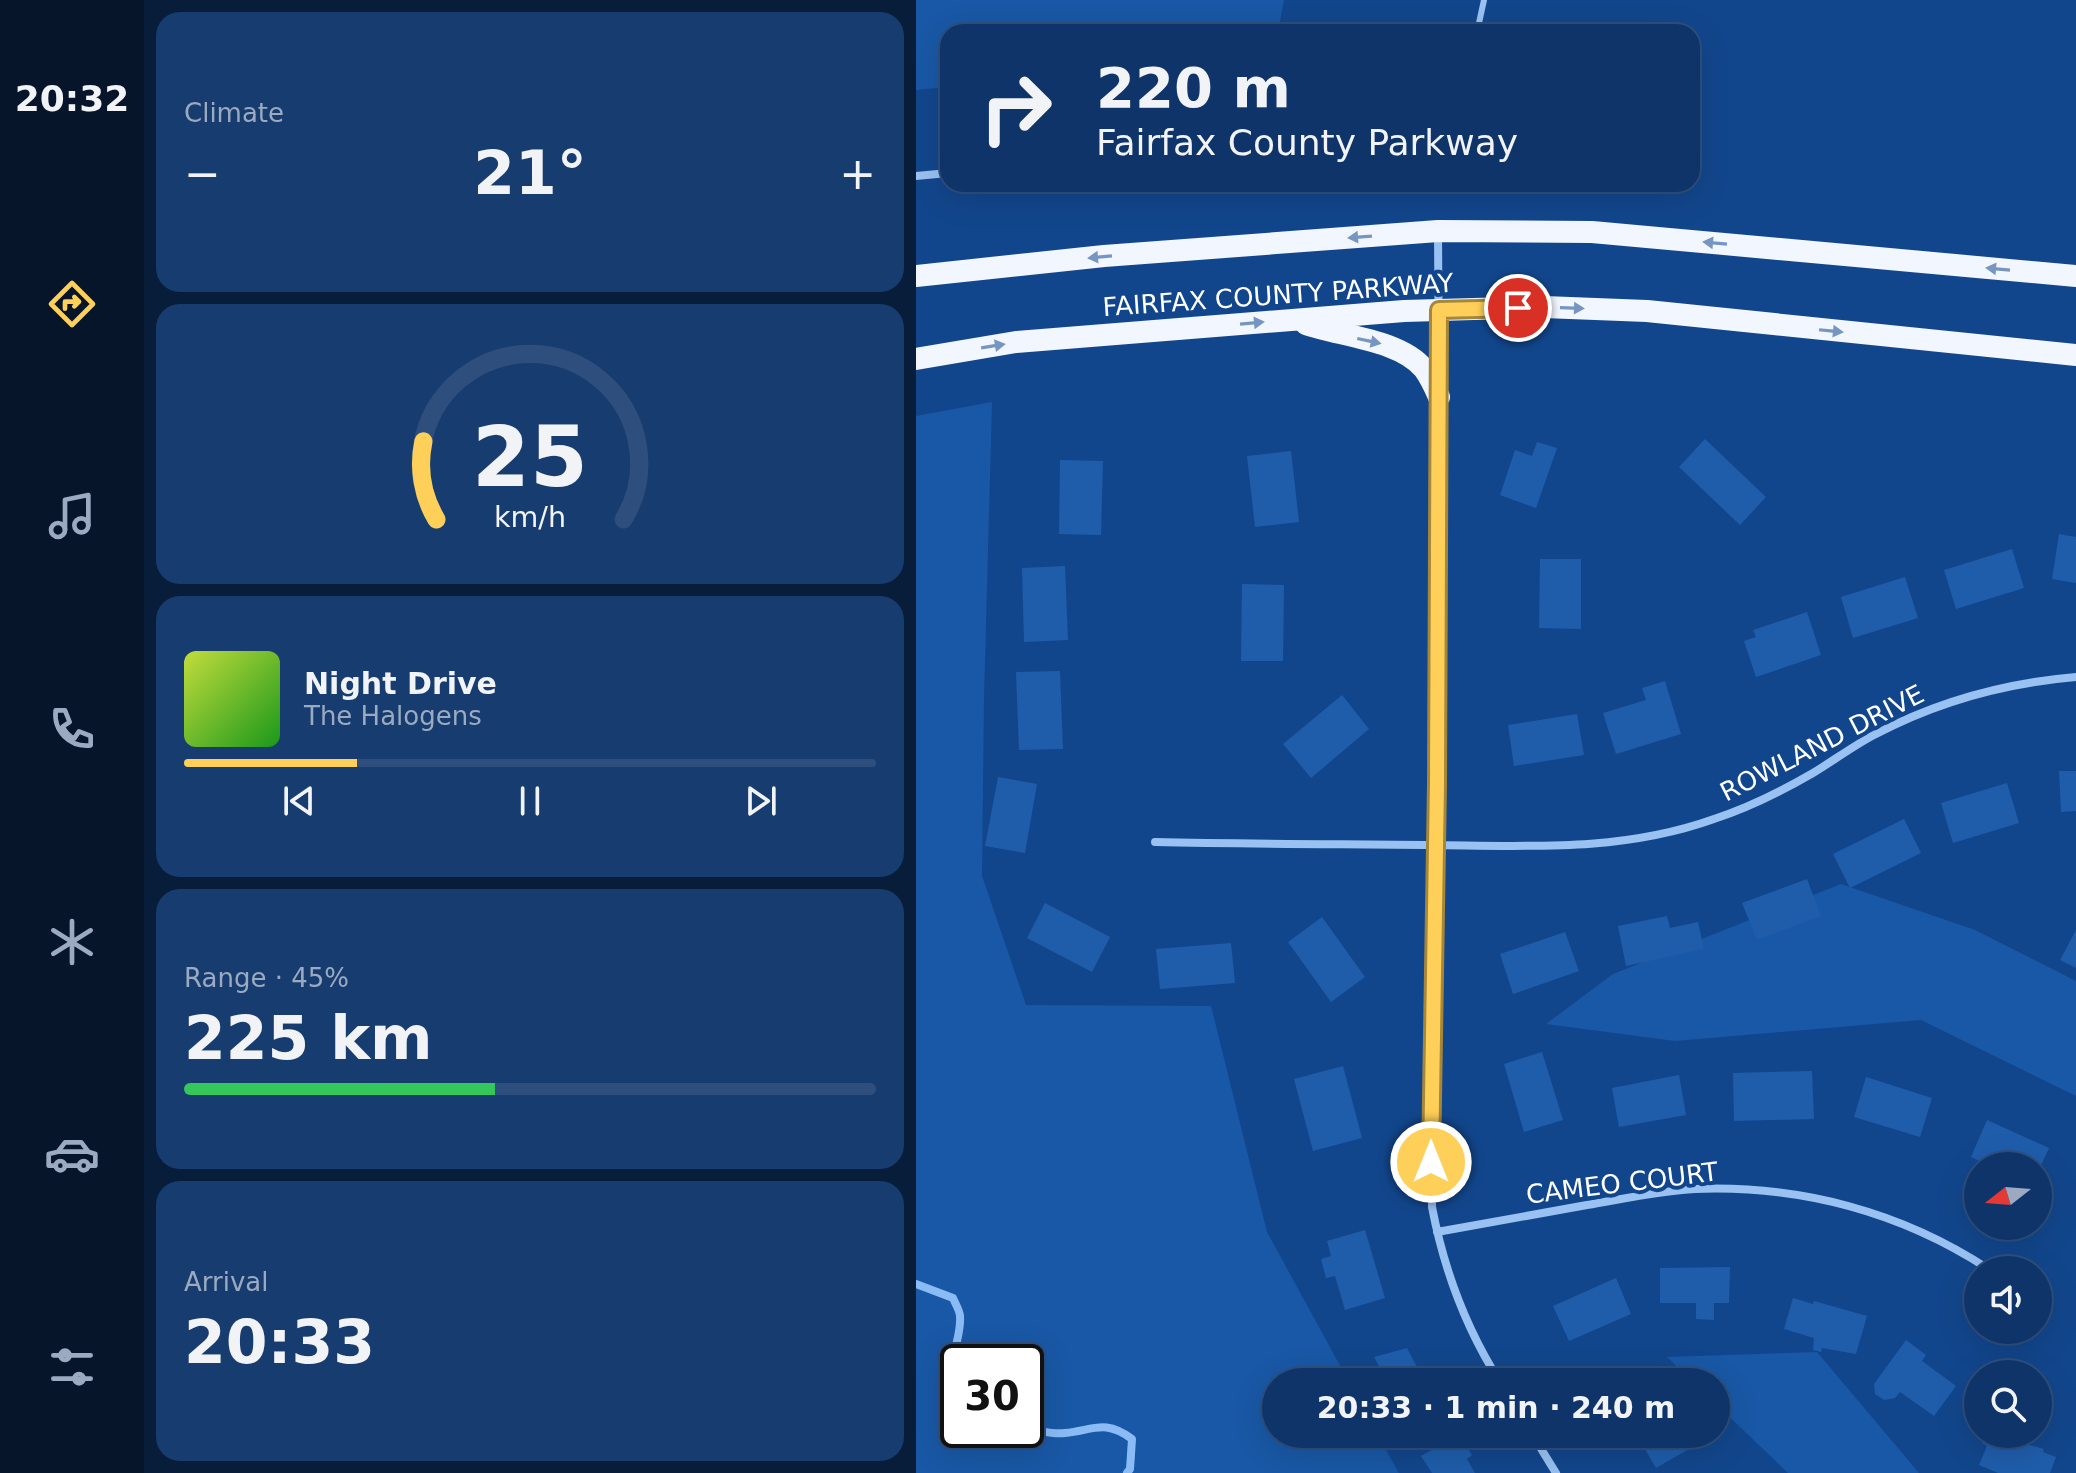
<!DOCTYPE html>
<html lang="en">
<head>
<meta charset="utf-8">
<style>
	body { margin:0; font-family:"DejaVu Sans",sans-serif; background:#173c6f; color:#f1f3f6; height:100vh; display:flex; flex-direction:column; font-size:30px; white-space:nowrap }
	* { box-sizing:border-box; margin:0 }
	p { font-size:26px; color:#9baac0 }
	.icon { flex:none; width:44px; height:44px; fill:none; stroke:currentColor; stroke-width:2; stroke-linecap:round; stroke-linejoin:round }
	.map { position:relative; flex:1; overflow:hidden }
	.side { display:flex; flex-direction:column; gap:12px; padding:12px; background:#081d3a; width:772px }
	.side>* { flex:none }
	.top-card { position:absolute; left:24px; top:24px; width:760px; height:168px; border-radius:24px; box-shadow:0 8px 32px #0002,0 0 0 2px #2e4f7d; background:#0e3469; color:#f1f3f6; overflow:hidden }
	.needle { width:52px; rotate:253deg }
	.buttons { position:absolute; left:1048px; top:1152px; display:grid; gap:16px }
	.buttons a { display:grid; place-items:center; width:88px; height:88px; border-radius:50%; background:#0e3469; box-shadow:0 8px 32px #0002,0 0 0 2px #2e4f7d; font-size:40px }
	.speed { position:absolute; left:24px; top:1344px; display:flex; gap:16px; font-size:40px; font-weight:700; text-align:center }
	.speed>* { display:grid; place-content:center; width:104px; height:104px; border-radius:50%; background:#0e3469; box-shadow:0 8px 32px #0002,0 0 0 2px #2e4f7d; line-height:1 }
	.speed .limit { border:4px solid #111; border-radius:12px; background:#fff; color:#111 }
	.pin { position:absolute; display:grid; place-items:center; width:68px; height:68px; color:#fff; margin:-34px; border:4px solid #fff; border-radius:50%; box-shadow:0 2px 8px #0007 }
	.me { position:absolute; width:88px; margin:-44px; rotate:0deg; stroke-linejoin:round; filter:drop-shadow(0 0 6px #0008) }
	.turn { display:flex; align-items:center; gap:28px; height:168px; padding:0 24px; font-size:36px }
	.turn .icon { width:104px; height:104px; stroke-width:2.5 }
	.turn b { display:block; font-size:56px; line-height:68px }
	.big { font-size:60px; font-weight:800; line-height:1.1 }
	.side .card { flex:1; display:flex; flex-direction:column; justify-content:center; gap:12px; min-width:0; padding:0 28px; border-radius:24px; background:#173c6f }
	.side .dial { align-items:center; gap:0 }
	.dial svg { height:208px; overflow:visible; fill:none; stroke:#2e4f7d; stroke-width:7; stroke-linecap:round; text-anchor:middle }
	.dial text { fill:#f1f3f6; stroke:none }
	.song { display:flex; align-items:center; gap:24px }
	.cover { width:96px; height:96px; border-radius:12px; background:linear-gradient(135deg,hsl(70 70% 55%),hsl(120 70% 35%)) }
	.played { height:8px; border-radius:4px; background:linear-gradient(90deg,#ffd059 25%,#2e4f7d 25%) }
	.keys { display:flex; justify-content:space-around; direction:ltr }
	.heat { display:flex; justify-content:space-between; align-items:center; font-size:44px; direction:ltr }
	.charge { height:12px; border-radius:6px; background:linear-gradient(90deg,#34c759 45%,#2e4f7d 0) }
	.trip { position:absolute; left:346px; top:1368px; width:468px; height:80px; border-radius:40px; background:#0e3469; box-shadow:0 8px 32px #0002,0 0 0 2px #2e4f7d; font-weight:800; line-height:80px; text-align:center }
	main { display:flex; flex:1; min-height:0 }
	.tab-bar { display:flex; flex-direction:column; width:144px; justify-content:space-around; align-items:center; background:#06152a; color:#9baac0 }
	.tab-bar .icon { width:56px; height:56px }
	.tab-bar .selected { color:#ffd059 }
	.tab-bar b { font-size:36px; color:#f1f3f6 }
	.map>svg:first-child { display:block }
	.green { fill:#1958a6; fill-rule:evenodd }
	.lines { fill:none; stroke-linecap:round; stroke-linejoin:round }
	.stream { stroke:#8abbf5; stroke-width:8 }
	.building { fill:#1f5dab }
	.service { stroke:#99c1f1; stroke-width:6 }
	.minor { stroke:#99c1f1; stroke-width:8 }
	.trunk { stroke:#f1f6ff; stroke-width:22 }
	.oneway { fill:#7695c0 }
	.route-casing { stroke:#a6873a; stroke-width:20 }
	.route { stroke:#ffd059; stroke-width:14 }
	.labels { text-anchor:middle; stroke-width:8; stroke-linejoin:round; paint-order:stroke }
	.street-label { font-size:26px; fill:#fff; stroke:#12468c }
</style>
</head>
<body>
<main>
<nav class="tab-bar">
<b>20:32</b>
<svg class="icon selected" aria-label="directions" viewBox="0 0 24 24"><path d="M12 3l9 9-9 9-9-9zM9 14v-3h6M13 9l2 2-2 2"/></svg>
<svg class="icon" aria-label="music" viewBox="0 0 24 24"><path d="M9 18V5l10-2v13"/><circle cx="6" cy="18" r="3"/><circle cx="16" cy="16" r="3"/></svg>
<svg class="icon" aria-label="phone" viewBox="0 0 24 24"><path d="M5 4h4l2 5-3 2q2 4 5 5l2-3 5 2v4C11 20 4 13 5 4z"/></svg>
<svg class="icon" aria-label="climate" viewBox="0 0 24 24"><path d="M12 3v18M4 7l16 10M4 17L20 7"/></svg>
<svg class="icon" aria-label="car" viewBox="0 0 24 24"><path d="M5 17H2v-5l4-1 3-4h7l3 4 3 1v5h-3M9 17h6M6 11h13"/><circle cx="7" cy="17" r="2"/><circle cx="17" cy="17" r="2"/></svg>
<svg class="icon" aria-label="filters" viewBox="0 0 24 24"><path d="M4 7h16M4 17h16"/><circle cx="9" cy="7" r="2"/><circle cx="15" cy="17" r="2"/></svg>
</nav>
<section class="side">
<div class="card"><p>Climate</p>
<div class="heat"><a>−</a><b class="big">21°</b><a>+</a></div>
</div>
<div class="card dial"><svg viewBox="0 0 100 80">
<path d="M14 69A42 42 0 1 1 86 69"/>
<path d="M14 69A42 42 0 0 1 9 39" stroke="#ffd059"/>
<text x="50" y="56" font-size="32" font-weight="700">25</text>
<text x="50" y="72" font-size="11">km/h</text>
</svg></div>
<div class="card">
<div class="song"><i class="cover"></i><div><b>Night Drive</b><p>The Halogens</p></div></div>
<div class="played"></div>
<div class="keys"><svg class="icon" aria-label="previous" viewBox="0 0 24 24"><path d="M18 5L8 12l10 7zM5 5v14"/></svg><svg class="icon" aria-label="pause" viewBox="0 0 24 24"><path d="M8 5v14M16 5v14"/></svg><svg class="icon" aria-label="next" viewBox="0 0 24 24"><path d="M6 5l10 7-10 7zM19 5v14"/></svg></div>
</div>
<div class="card"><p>Range · 45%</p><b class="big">225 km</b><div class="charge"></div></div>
<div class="card"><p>Arrival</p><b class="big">20:33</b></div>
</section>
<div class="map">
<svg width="1160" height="1473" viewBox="0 0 1160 1473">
	<rect width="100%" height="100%" fill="#12468c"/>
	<path class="green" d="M0 0H368L362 32H32V87L0 90Z
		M76 402 68 698 66 876 110 1005 295 1006 351 1232 433 1382H360V1434H461L483 1473H0V416ZM42 1362H110V1430H42Z
		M925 884 1059 930 1160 981V1096L1005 1020 759 1041 630 1024 697 974Z
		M901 1352 1003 1473H872L800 1404V1382H777L751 1357Z"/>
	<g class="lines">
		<path class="stream" d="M0 1284 37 1298C39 1303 44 1311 44 1316 46 1338 30 1360 42 1381
			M110 1428C122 1430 137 1435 149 1433 178 1430 189 1419 216 1439L214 1469 211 1473"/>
	</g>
	<path class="building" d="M789 439 850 497 824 525 763 467Z
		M621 442 641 448 620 508 584 495 599 450 616 456Z
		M375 451 383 522 339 527 331 456Z
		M144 460 187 461 185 535 143 534Z
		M1143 534 1160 537V583L1136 579Z
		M1096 549 1108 588 1040 609 1028 570Z
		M624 559H665V629L623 628Z
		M149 566 152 640 108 642 106 568Z
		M989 577 1002 618 937 638 925 597Z
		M326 584 368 585 367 661H325Z
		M891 612 905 655 840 677 828 641 840 637 837 630Z
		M144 671 147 749 103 750 100 672Z
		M749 681 765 734 700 754 687 713 730 700 726 688Z
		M426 695 453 729 395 778 367 744Z
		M661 714 668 755 598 766 592 725Z
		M1143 771H1160V811L1145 812Z
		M82 777 121 784 109 853 69 846Z
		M1091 783 1103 823 1037 843 1025 803Z
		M988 819 1005 853 934 888 917 854Z
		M891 879 905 916 841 940 826 903Z
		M129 903 194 937 176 972 111 938Z
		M751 916 754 928 782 922 788 949 710 966 702 926Z
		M406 917 449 977 415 1002 372 942Z
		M1160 930V968L1144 960Z
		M649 932 663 971 597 994 584 954Z
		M315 943 319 983 244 989 240 949Z
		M626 1052 647 1120 608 1132 588 1064Z
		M427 1066 446 1138 397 1151 378 1079Z
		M896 1071 898 1119 818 1121 817 1073Z
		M763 1075 770 1115 703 1127 696 1088Z
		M950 1077 1016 1098 1004 1137 938 1117Z
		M1071 1120 1133 1148 1122 1172V1166H1074L1055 1157Z
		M449 1230 469 1298 429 1310 419 1276 410 1278 405 1259 415 1256 411 1241Z
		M814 1267 813 1303H798V1320L780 1319V1303H744V1268Z
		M700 1278 715 1314 653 1341 637 1306Z
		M877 1298 897 1304 898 1301 951 1316 940 1354 906 1348 905 1352 897 1350 898 1338 868 1329Z
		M990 1340 1010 1355 1006 1361 1040 1386 1018 1416 984 1392 979 1398 968 1400 959 1394 958 1384Z
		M491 1348 509 1382H459L469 1377 458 1357Z
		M543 1434 556 1455 551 1459 559 1473H516L505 1456Z
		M720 1434H764L773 1449 740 1468Z
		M1070 1434H1099L1101 1435 1098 1441 1128 1449 1127 1452 1140 1457 1134 1473H1082L1063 1465 1071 1446 1066 1443Z"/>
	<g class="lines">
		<path class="service" d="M561 32 568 0"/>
		<path class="minor" d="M0 176 32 173
			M522 233 523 383
			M523 397 516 1207C528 1270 549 1327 584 1382
			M239 842C332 844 424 844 517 845 613 846 706 852 798 819 832 808 866 791 897 773 917 761 937 746 958 735 1022 701 1089 683 1160 677
			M521 1232C571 1223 621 1214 671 1205 707 1199 743 1191 779 1189 885 1185 986 1212 1074 1270
			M1122 1307 1130 1313
			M616 1434 640 1473"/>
		<path class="trunk" d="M0 276 188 256 522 231 676 232 1160 276
			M390 324C425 336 485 340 508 369 514 377 519 388 523 397
			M0 359 100 342 488 311 628 307 731 311 1160 355"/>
	</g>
	<defs><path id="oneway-solid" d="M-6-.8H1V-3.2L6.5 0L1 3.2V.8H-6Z" transform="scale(2)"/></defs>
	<g class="oneway">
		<use href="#oneway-solid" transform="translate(444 237) rotate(176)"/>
		<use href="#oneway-solid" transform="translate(799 243) rotate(-175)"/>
		<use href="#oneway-solid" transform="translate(184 257) rotate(175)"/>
		<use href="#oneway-solid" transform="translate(1082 269) rotate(-175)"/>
		<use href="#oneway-solid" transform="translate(656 308) rotate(2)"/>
		<use href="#oneway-solid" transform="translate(336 323) rotate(-5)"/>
		<use href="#oneway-solid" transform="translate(915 331) rotate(6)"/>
		<use href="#oneway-solid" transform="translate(453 341) rotate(12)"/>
		<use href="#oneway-solid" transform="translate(77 346) rotate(-9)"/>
	</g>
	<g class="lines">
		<defs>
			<path id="route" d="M515 1162 521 783 523 310 602 308"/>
		</defs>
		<use href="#route" class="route-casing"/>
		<use href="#route" class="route"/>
	</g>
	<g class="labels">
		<g class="street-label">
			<text transform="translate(362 295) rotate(-4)" y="9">FAIRFAX COUNTY PARKWAY</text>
			<text transform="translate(906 743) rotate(-27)" y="9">ROWLAND DRIVE</text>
			<text transform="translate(706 1183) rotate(-7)" y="9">CAMEO COURT</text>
		</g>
	</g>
</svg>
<div class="buttons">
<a><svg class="needle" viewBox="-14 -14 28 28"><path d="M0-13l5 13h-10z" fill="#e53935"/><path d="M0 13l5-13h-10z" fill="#9baac0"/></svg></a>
<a><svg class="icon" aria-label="sound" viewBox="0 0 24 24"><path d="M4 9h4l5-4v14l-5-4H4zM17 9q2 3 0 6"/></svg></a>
<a><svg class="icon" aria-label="search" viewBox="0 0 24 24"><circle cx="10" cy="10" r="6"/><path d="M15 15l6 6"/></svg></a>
</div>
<div class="speed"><div class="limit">30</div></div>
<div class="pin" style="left:602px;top:308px;background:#d93025"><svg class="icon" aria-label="arrive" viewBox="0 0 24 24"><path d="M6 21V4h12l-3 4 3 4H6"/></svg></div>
<svg class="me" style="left:515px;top:1162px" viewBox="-20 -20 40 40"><circle r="17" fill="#ffd059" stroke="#fff" stroke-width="3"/><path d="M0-11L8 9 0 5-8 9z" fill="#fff"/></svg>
<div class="trip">20:33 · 1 min · 240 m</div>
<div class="top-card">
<div class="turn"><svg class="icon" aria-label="right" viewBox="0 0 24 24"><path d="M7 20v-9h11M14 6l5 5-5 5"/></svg><div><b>220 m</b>Fairfax County Parkway</div></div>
</div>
</div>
</main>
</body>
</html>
